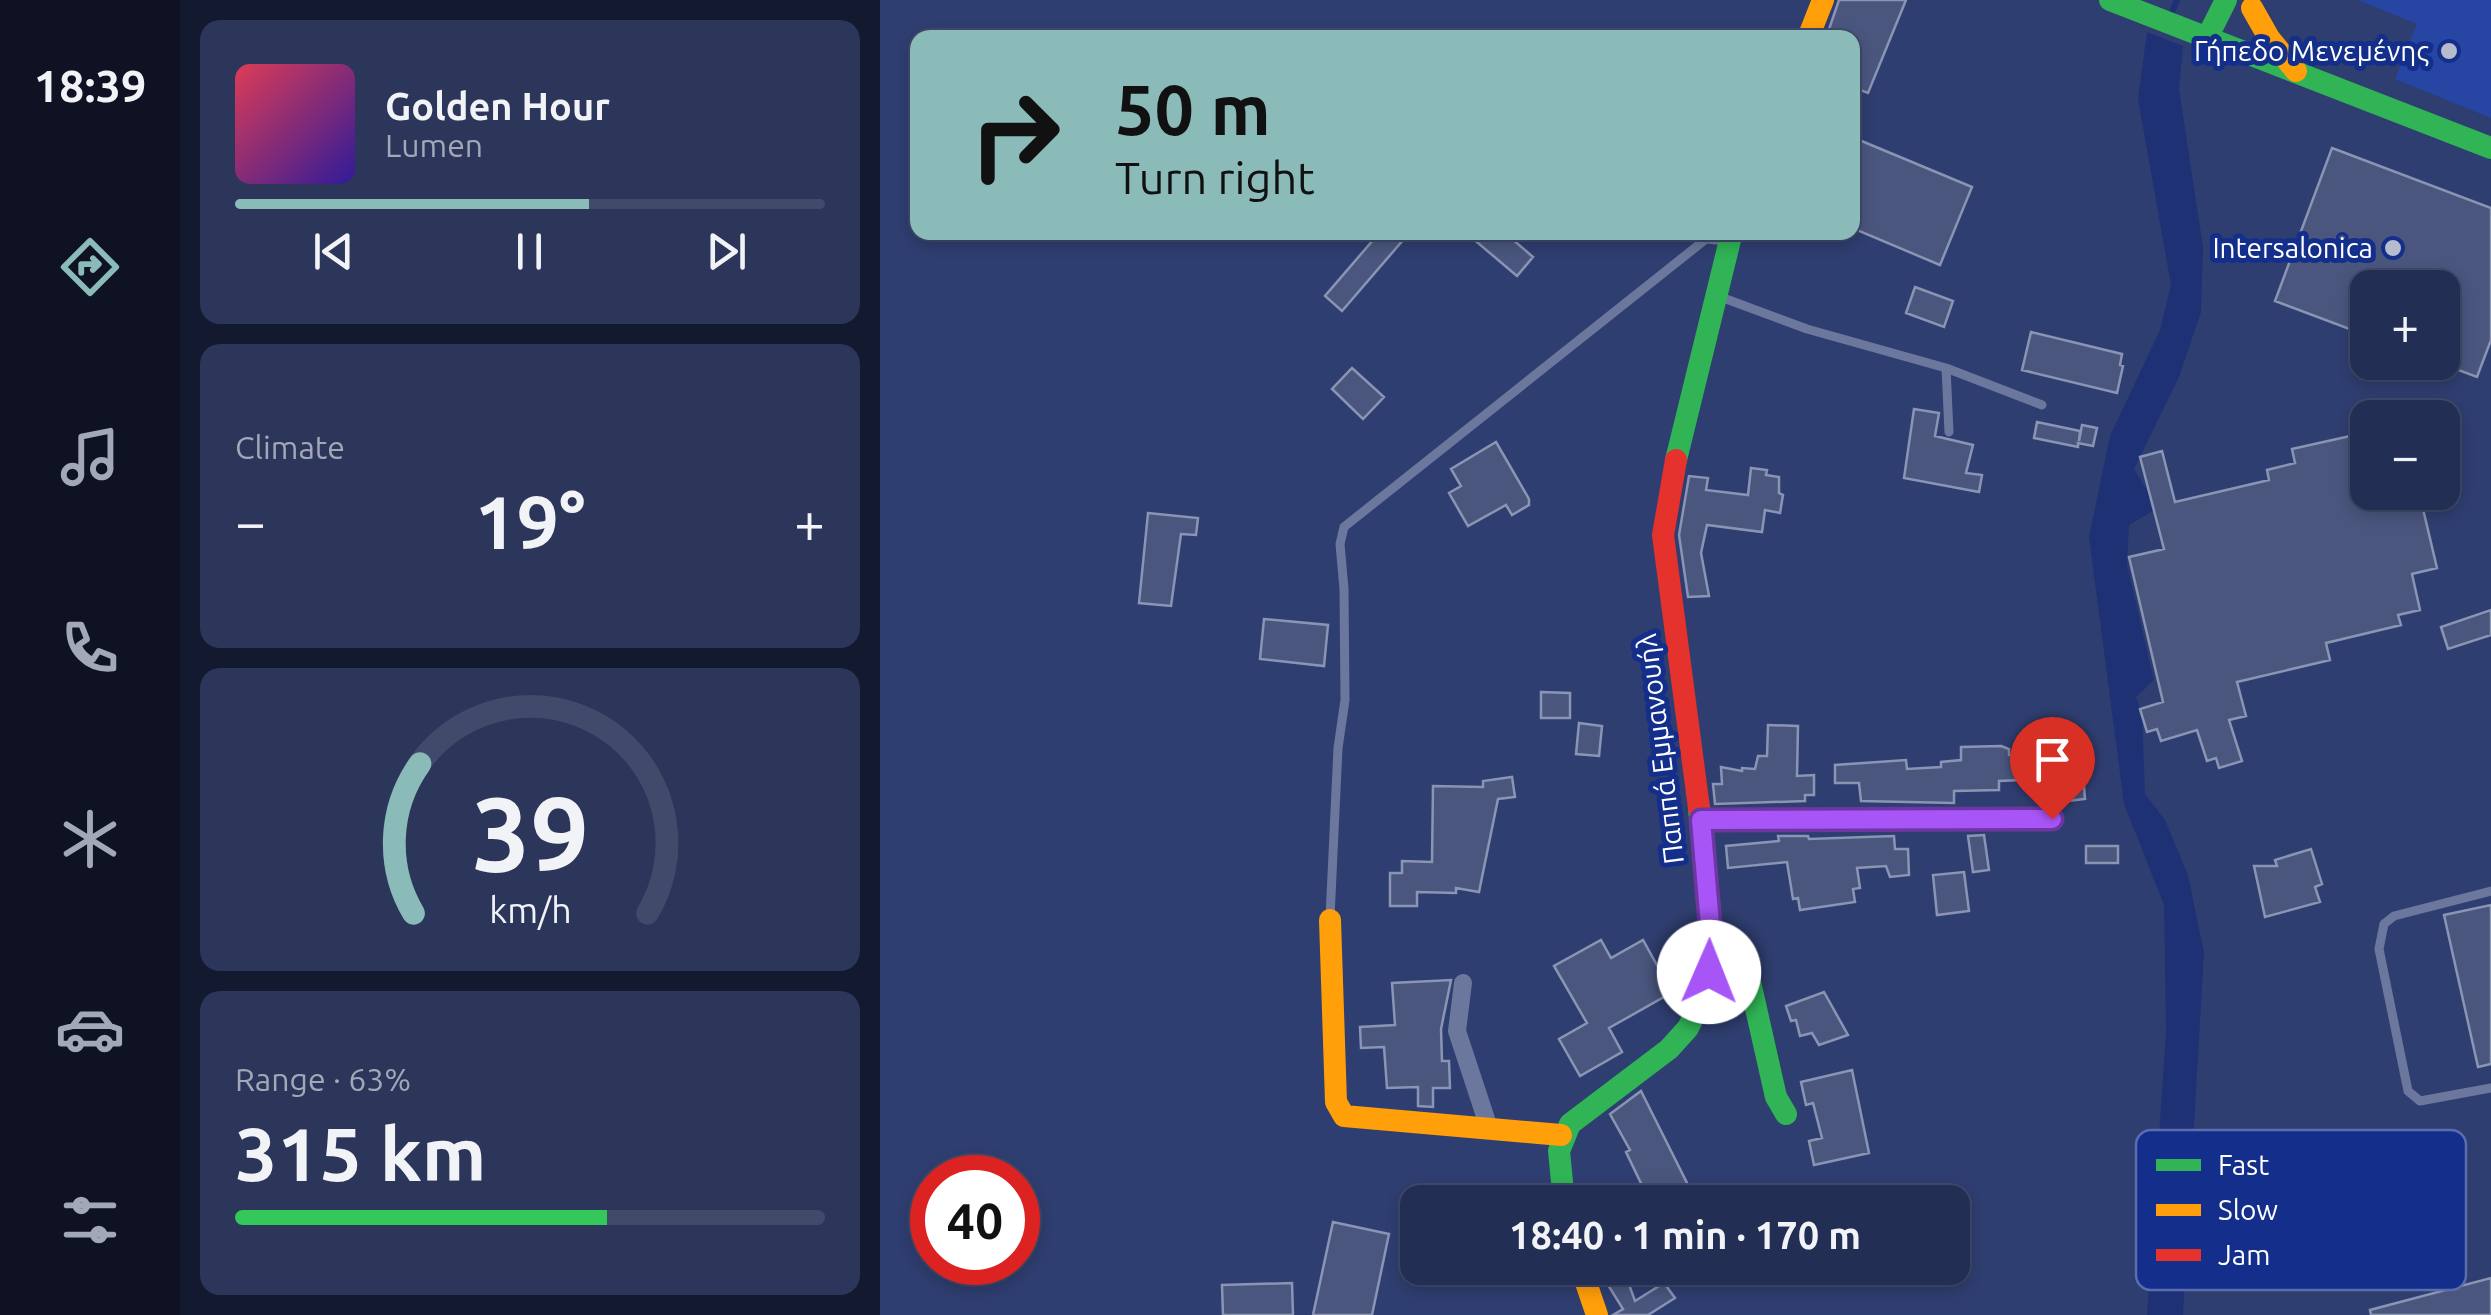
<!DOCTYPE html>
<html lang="en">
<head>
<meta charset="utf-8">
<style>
	body { margin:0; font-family:Ubuntu,sans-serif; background:#2b365a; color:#f1f3f6; height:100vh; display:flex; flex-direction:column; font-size:38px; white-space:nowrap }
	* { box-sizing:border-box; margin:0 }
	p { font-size:32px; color:#a3a8b8 }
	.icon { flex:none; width:55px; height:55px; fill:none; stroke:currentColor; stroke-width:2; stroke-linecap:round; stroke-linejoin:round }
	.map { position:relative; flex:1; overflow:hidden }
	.side { display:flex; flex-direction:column; gap:20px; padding:20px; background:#13192e; width:700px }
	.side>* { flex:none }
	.hud { position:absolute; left:30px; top:30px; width:950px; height:210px; border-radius:20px; box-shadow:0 5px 15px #0003,0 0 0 2px #404a6b; background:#8bbbb9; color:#111; overflow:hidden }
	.tools { position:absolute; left:1470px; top:270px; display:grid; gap:20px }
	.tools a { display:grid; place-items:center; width:110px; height:110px; border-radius:20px; background:#232e54; box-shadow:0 5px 15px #0003,0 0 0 2px #404a6b; font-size:50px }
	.speed { position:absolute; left:30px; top:1155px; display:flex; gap:20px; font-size:50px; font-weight:700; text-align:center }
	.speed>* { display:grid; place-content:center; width:130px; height:130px; border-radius:50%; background:#232e54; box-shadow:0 5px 15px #0003,0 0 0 2px #404a6b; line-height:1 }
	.speed .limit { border:15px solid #d22; background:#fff; color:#111 }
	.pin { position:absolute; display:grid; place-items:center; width:85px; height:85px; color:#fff; margin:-102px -42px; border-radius:50% 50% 50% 0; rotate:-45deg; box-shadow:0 0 10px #0007 }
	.pin .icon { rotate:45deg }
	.me { position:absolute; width:110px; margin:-55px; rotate:1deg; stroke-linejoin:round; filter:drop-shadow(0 0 8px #0008) }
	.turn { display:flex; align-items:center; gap:35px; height:210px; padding:0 40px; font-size:45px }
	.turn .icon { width:130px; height:130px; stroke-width:2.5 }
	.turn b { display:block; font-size:70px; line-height:85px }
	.big { font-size:75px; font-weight:700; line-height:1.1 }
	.side .widget { flex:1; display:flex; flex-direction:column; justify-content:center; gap:15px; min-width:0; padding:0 35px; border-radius:20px; background:#2b365a }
	.side .dial { align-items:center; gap:0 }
	.dial svg { height:260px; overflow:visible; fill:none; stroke:#404a6b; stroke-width:7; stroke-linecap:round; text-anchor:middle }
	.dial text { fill:#f1f3f6; stroke:none }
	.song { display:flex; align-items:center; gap:30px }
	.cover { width:120px; height:120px; border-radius:15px; background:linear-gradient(135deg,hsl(350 70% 55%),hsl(250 70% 35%)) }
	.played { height:10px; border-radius:5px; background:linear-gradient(90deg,#8bbbb9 60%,#404a6b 60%) }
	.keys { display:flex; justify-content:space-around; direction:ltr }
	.heat { display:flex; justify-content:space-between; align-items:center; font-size:55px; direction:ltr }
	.charge { height:15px; border-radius:8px; background:linear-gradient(90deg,#34c759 63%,#404a6b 0) }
	.trip { position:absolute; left:520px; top:1185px; width:570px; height:100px; border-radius:20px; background:#232e54; box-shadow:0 5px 15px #0003,0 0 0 2px #404a6b; font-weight:700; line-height:100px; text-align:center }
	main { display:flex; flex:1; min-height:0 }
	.tabs { display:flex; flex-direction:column; width:180px; justify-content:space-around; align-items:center; background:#0e1222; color:#a3a8b8 }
	.tabs .icon { width:70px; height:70px }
	.tabs .current { color:#8bbbb9 }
	.tabs b { font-size:45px; color:#f1f3f6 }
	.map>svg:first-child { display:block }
	.green { fill:#2745a2 }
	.water { fill:#1e3175 }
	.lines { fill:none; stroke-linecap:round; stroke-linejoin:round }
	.stream { stroke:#1e3175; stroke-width:6 }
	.building { fill:#4a567e; stroke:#8a94b3; stroke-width:2.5 }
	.lane { stroke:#6b779d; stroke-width:9 }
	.street { stroke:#6b779d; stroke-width:18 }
	.fast { stroke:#30b455; stroke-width:22 }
	.slow { stroke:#ff9f0a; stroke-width:22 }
	.jam { stroke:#e5322d; stroke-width:22 }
	.route-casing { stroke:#6d37a1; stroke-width:25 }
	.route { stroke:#a855f7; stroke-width:18 }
	.poi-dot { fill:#b6bbcd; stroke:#142f8b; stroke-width:4 }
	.labels { text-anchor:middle; stroke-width:10; stroke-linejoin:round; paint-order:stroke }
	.poi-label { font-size:28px; fill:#fff; stroke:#142f8b; text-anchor:end }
	.street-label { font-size:28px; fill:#fff; stroke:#142f8b }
	.key { fill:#142f8b; stroke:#5a6dae; stroke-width:2.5 }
	.key-label { font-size:28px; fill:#fff }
</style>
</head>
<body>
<main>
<nav class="tabs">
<b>18:39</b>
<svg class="icon current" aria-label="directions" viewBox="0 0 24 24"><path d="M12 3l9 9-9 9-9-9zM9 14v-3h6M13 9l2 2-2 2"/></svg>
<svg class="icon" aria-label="music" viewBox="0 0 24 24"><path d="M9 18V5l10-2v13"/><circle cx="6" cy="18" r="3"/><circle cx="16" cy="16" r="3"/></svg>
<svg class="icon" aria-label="phone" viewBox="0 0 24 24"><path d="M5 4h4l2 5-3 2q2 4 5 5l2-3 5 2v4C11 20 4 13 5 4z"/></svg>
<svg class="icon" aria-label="climate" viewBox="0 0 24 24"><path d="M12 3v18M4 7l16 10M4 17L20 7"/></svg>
<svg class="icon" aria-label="car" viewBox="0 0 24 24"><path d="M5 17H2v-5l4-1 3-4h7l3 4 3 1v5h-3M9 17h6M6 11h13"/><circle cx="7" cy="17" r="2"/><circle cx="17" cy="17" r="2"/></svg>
<svg class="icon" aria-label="filters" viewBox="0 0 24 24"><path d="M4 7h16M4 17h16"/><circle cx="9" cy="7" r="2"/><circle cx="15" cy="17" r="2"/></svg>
</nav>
<section class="side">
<div class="widget">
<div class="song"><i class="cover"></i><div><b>Golden Hour</b><p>Lumen</p></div></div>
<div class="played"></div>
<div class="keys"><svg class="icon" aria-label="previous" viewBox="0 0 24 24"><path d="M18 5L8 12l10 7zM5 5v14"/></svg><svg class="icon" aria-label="pause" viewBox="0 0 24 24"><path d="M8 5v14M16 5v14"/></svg><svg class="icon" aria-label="next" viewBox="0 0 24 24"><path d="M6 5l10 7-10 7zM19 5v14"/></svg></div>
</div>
<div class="widget"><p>Climate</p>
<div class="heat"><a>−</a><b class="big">19°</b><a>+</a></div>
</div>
<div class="widget dial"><svg viewBox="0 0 100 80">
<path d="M14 69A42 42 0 1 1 86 69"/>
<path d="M14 69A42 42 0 0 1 16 23" stroke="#8bbbb9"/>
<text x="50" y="56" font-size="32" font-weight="700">39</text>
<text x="50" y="72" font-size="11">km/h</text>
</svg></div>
<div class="widget"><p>Range · 63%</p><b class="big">315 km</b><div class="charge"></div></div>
</section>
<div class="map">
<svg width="1611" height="1315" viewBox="0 0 1611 1315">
	<rect width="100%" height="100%" fill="#2f3e70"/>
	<path class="green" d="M1478 0H1611V118L1515 79 1537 24Z"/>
	<path class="water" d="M1267 32 1303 46 1299 89 1323 247 1321 312 1299 377 1254 469 1278 508 1249 525 1247 564 1274 680 1256 697 1262 712 1265 794 1285 820 1308 875 1324 953 1303 1315H1267L1286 1031 1284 905 1244 804 1209 537 1230 436 1280 330 1291 285 1258 99Z"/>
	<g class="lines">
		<path class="stream" d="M1291 15 1297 0"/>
	</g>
	<path class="building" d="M959 0H1026L988 93 972 87V38H946Z
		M972 137 1092 187 1060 265 972 228Z
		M1452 148 1611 208V340L1597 377 1562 364V288H1488V336L1395 301Z
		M500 232H530L462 311 445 296Z
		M585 232H624L653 257 637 276Z
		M1035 287 1073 301 1064 327 1026 313Z
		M1151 332 1242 354 1240 365 1243 366 1237 393 1142 370Z
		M472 368 504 397 483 419 452 389Z
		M1034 409 1059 413 1055 436 1093 445 1086 473 1102 475 1099 492 1024 478Z
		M1157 422 1200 431 1199 441 1202 425 1217 428 1213 446 1198 443V447L1154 438Z
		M1488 432V492H1539L1557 568 1532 574 1540 610 1518 615 1521 625 1446 643 1450 660 1357 682 1366 716 1349 720 1362 761 1339 768 1336 758 1327 761 1317 730 1281 741 1277 729 1267 732 1260 709 1283 702 1249 557 1284 549 1260 457 1282 451 1295 502 1389 480 1387 470 1415 463 1412 449Z
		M616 442 649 499V505L632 515 626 505 588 526 569 493 581 486 571 469Z
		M871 468 887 470 886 475 899 477V493L903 495 900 513 885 510 882 532 827 525 821 553 829 596 808 597 799 535 809 476 828 478 826 490 868 495Z
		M268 513 318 518 316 535 301 534 291 606 259 603Z
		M1611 610V635L1568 649 1561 627Z
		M384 619 448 625 444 666 380 659Z
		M661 692 690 693V718H661Z
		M699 723 722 726 719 756 696 754Z
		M888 725 918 726 917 776 934 775V795H925V801L835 804 833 784H842L841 767 862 771V768L875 769 878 756H887Z
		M1121 746 1129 749V755H1141V780L1119 781V790L1074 791V803L981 801 979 783H955V765L1026 760 1027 769 1061 767V762L1081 760V747Z
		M1201 750 1205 799 1187 801 1183 752Z
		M632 777 635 797 618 799 599 892 576 888V893L537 892V906H510V873H522V861L552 862 553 786 603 787V781Z
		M1104 835 1109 870 1093 872 1088 836Z
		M898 836H928L929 839 1014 836 1015 849H1028L1029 875 1010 877 1006 866 977 868 980 888 973 889 975 902 920 910 918 898 913 899 907 862 848 868 846 846 899 841Z
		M1206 846H1238V863H1206Z
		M1431 849 1442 884 1435 887 1440 902 1385 917 1374 866H1397L1395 860Z
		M1084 872 1089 911 1057 915 1053 875Z
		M1611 905V1064L1598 1067 1564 915Z
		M721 940 731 958 763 940 778 967 790 960 808 991 788 1003 784 997 729 1028 742 1052 700 1076 679 1039 707 1023 674 966Z
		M571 980 561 1029 562 1061H569L570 1088H553V1107L538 1106V1087L507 1088 504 1047 481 1048 480 1027 515 1025 512 983Z
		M944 992 968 1035 939 1045 932 1033 920 1036 916 1020 911 1021 906 1006Z
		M972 1070 989 1153 934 1165 929 1141 942 1138 933 1103 926 1105 921 1082Z
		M761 1091 808 1185 770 1202 746 1152 750 1150 730 1114Z
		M453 1222 509 1234 492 1315H433Z
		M722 1268H743L755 1301 784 1283 795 1298 768 1315H733L743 1309 728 1285Z
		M1611 1278V1315H1491L1490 1310Z
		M412 1283 413 1315H343L342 1285Z"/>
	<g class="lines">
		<path class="lane" d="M838 296 927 329 1066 368 1162 405
			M1066 368 1069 432
			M1611 891 1514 916 1504 924 1499 949 1528 1091 1540 1101 1611 1088
			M450 917 458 748 465 700 464 589 460 544 464 527 826 239 846 241"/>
		<path class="street" d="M583 983 577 1031 609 1128"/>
		<path class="fast" d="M1230 0 1611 148
			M1326 40 1346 0
			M796 460 852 232
			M829 972 856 973 870 982 896 1097 906 1114
			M684 1202 679 1151 690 1124 789 1049 808 1028 827 989 831 937 819 808"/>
		<path class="slow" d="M1372 8 1389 38 1416 71
			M928 38 943 0
			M821 820 1172 819
			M450 920 456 1102 464 1116 681 1135
			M701 1268 717 1315"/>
		<path class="jam" d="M796 460 783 535 819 808"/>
	</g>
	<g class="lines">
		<defs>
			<path id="route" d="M829 972 831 936 821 820 1172 819"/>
		</defs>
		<use href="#route" class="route-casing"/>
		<use href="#route" class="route"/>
	</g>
	<g class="poi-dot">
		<circle cx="1569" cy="51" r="10"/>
		<circle cx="1513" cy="248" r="10"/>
	</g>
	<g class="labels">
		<g class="poi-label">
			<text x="1549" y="61">Γήπεδο Μενεμένης</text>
			<text x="1493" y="258">Intersalonica</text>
		</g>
		<g class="street-label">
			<text transform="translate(780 749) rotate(-97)" y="10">Παππά Εμμανουήλ</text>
		</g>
	</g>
	<rect x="1256" y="1130" width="330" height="160" rx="15" class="key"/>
	<rect x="1276" y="1159" width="45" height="12" fill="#30b455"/>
	<rect x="1276" y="1204" width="45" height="12" fill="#ff9f0a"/>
	<rect x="1276" y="1249" width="45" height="12" fill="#e5322d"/>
	<g class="key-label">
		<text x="1338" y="1175">Fast</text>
		<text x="1338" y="1220">Slow</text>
		<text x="1338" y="1265">Jam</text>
	</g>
</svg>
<div class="tools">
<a>+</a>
<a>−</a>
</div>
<div class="speed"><div class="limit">40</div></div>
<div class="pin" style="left:1172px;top:819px;background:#d93025"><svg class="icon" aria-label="arrive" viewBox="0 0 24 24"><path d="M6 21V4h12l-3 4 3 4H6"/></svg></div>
<svg class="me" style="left:829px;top:972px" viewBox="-20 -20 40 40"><circle r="19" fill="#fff"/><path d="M0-13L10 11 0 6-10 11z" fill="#a855f7"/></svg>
<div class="trip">18:40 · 1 min · 170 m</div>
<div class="hud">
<div class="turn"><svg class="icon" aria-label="right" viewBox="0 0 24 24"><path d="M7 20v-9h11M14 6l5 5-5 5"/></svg><div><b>50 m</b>Turn right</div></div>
</div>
</div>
</main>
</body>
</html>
